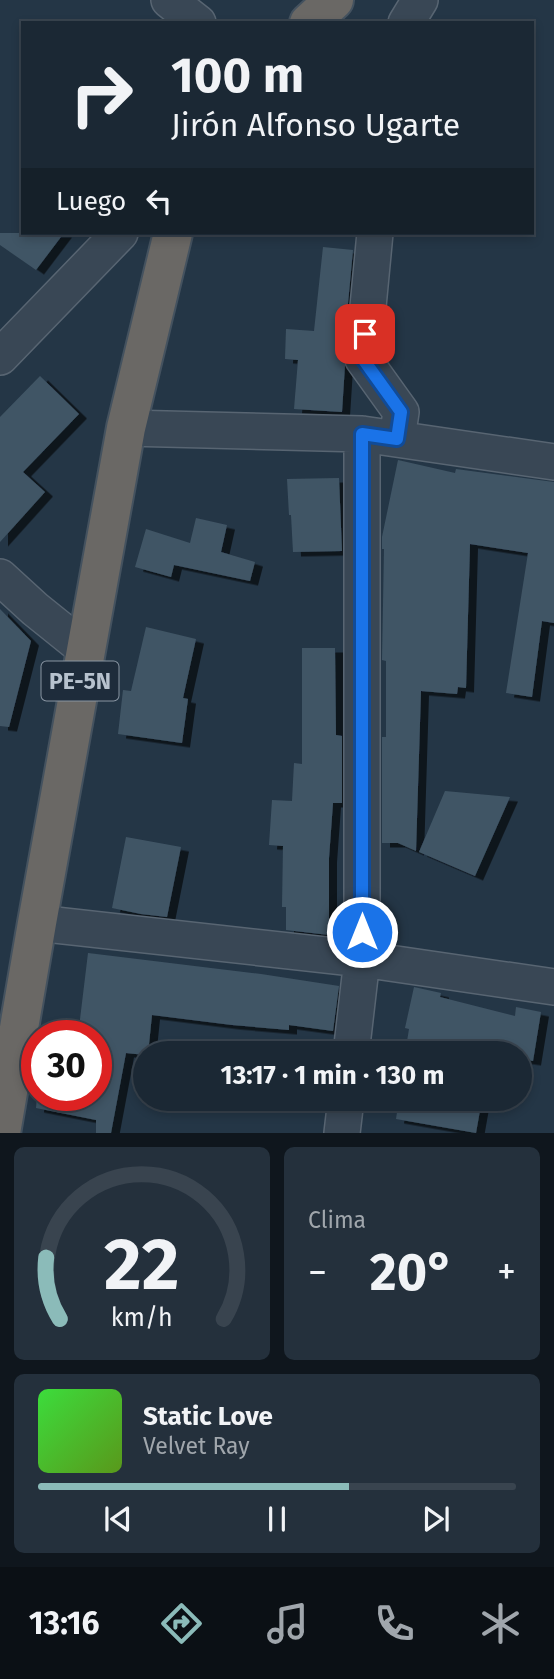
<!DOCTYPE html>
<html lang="es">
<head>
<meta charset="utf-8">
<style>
	body { margin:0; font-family:"Fira Sans",sans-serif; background:#24303c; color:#f1f3f6; height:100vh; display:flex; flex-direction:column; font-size:26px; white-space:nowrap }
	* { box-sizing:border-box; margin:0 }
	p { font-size:23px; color:#a0a6ac }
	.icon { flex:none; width:38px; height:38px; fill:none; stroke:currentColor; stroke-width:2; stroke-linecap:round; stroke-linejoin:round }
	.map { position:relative; height:1133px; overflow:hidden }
	.panel { display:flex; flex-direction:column; gap:14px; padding:14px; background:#0f161d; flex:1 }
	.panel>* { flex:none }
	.banner { position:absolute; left:21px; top:21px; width:513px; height:214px; border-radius:0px; box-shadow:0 4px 10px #0003,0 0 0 2px #39444f; background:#1b2834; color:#f1f3f6; overflow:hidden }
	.speed { position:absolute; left:21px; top:1020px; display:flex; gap:14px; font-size:35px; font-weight:700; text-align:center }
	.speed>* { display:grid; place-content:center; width:91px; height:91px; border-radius:50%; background:#1b2834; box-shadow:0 4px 10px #0003,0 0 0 2px #39444f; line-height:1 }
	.speed .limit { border:10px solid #d22; background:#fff; color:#111 }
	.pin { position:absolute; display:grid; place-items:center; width:60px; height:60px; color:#fff; margin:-30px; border-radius:14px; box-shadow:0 4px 10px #0006 }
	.me { position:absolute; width:77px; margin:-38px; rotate:0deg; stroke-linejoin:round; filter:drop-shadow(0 0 5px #0008) }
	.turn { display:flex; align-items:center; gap:24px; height:147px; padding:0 35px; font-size:32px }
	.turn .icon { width:91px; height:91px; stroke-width:2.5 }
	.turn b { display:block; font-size:49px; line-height:60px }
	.then { display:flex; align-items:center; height:66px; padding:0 35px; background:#0003; gap:14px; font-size:26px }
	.big { font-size:52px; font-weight:700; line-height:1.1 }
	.panel .widget { flex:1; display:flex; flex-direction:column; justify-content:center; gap:10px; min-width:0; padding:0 24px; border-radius:10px; background:#24303c }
	.panel .dial { align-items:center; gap:0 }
	.dial svg { height:182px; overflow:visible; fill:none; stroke:#39444f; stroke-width:7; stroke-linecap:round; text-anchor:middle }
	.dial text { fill:#f1f3f6; stroke:none }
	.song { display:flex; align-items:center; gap:21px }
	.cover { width:84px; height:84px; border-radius:10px; background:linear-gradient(135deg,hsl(120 70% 55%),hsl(90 70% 35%)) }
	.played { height:7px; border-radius:4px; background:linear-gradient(90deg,#8bbbb9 65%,#39444f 65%) }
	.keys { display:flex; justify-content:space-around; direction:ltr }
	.heat { display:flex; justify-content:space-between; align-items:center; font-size:38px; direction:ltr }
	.panel .tiles { flex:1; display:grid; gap:14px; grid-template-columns:1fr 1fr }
	.widget:last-child { grid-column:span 2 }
	.trip { position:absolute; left:133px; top:1041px; width:399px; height:70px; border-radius:35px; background:#1b2834; box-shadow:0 4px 10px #0003,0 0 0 2px #39444f; font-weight:700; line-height:70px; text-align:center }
	.tab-bar { display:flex; height:112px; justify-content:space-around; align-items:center; background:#0b1015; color:#a0a6ac }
	.tab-bar .icon { width:49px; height:49px }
	.tab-bar .on { color:#8bbbb9 }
	.tab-bar b { font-size:32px; color:#f1f3f6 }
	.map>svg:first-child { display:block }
	.building { fill:#405565; filter:url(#shadow) }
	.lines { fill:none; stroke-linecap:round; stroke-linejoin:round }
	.minor-casing { stroke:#586572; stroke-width:38 }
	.trunk-casing { stroke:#44525f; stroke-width:42 }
	.minor { stroke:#394755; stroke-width:35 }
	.trunk { stroke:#6a6865; stroke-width:38 }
	.route-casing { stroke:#114b97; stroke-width:18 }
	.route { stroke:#1a73e8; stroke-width:12 }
	.labels { text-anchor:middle; stroke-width:7; stroke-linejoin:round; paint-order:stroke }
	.shield { fill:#1e2c3b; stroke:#8995a2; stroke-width:2 }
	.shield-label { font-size:23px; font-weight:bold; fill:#b7c2ce }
</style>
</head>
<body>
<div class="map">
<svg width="554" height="1133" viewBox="0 0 554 1133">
	<defs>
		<filter id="shadow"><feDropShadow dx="8" dy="4.5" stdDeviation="0" flood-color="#0009"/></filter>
	</defs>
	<rect width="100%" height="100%" fill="#243646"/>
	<path class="building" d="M0 233H64L36 270 0 245Z
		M323 247 353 250 343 357 345 365 342 412 294 409 298 360 285 359 286 329 314 331Z
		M40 376 79 414 23 472 45 492 0 542V417Z
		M398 460 455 473 456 469 554 482V623L542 621 532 697 506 693 528 553 470 544 466 688 458 687 457 694 421 691 416 851 398 843H382V737H386V661L382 660 384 549H382V537Z
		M339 478 342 551 293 552 291 515H289L287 479Z
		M196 518 227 525 221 552 255 562 250 581 174 565 171 577 135 567 146 529 190 543Z
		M0 609 31 641 9 727 0 726Z
		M146 627 196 639 183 698 188 699 182 743 118 734 123 690 131 691Z
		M302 648H335L336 735 342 736V803H333L329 858V935L286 930V907H282L283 846 269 845 272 800 292 801 294 763 302 764Z
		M445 791 510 797 475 876 419 852Z
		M126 837 181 847 167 917 141 914 112 908Z
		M88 953 261 974 339 986 333 1031 289 1025V1030L232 1025 152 1015 148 1054H145V1055L126 1053 111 1133H96V1120L36 1108 37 1096H96V1036H78Z
		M414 987 441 993 440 997 515 1016 516 1007 541 1012 533 1061 520 1059V1054H405L409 1029 405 1028Z
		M399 1099H482L476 1133 396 1119Z"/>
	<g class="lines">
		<defs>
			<path id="minor" d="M169 0 198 23
				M406 23 420 0
				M375 233 363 359 401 412 397 439
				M0 357 120 233
				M126 428 362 434 554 462
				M0 577 35 609 86 650
				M37 923 362 959 554 987
				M351 1054 362 959V434
				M342 1133 346 1099"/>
			<path id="trunk" d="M309 23 334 0
				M1 1133 37 923 126 428 173 233"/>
		</defs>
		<use href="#minor" class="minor-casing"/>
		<use href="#trunk" class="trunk-casing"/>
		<use href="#minor" class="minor"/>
		<use href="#trunk" class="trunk"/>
	</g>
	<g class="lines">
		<defs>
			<path id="route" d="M362 932V434L397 439 401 412 363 359 365 334"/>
		</defs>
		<use href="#route" class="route-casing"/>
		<use href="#route" class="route"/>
	</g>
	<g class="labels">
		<rect class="shield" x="41.5" y="661.5" width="77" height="39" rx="5"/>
		<g class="shield-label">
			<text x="80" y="689">PE-5N</text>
		</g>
	</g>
</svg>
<div class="speed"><div class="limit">30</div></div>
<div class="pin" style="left:365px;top:334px;background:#d93025"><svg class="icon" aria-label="arrive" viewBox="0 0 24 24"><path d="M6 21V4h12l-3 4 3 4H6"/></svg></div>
<svg class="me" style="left:362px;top:932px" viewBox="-20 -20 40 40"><circle r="17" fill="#1a73e8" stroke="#fff" stroke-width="3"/><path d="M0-11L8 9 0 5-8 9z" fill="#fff"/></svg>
<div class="trip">13:17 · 1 min · 130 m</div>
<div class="banner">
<div class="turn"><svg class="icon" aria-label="right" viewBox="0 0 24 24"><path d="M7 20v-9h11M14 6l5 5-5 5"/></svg><div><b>100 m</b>Jirón Alfonso Ugarte</div></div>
<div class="then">Luego<svg class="icon" aria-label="left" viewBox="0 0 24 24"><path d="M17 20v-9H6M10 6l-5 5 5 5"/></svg></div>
</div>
</div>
<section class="panel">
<div class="tiles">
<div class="widget dial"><svg viewBox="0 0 100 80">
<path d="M14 69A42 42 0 1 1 86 69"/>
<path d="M14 69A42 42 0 0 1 8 42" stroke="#8bbbb9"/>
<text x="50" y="56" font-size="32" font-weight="700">22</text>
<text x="50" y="72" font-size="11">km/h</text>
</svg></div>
<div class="widget"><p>Clima</p>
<div class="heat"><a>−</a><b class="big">20°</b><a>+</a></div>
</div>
<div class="widget">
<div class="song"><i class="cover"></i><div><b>Static Love</b><p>Velvet Ray</p></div></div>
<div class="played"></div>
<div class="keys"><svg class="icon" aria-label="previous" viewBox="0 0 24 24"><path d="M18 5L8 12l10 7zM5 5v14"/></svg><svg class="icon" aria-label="pause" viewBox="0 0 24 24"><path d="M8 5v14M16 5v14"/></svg><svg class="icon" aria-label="next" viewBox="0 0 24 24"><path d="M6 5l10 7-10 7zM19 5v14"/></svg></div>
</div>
</div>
</section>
<nav class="tab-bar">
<b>13:16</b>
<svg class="icon on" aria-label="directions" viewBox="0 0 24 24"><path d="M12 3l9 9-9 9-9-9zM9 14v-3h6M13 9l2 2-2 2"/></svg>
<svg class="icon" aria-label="music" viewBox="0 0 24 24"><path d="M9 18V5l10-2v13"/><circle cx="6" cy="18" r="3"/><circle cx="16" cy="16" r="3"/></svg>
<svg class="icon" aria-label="phone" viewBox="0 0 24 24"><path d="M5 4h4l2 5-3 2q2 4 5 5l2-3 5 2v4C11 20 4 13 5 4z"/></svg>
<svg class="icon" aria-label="climate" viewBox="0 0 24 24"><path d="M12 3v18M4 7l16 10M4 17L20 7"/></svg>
</nav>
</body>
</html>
